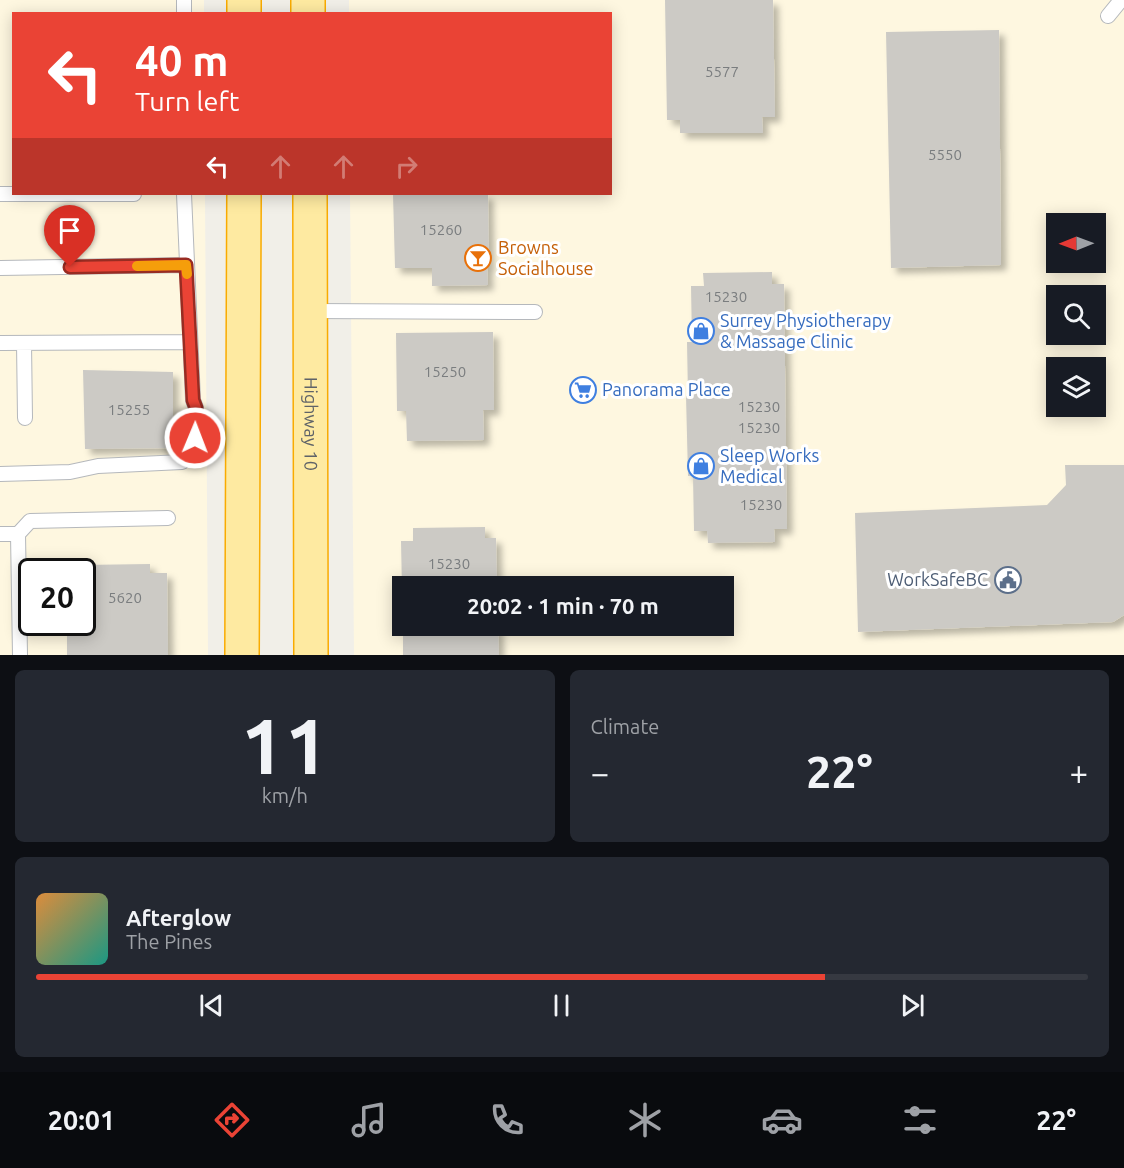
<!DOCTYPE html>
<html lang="en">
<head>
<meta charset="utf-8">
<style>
	body { margin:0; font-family:Ubuntu,sans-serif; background:#242831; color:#f1f3f6; height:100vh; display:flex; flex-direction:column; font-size:22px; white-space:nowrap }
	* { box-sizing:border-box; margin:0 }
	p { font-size:20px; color:#9ea1a6 }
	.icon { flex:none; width:33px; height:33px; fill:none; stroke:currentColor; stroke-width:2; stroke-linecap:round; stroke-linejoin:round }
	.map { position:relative; height:655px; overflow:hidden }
	.sheet { display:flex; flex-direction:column; gap:15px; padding:15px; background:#0d0f14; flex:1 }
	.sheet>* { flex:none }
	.hud { position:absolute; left:12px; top:12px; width:600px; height:183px; border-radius:0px; box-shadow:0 3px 15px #0003; background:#ea4335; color:#fff; overflow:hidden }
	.needle { width:39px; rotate:269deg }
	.fabs { position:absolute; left:1046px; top:213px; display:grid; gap:12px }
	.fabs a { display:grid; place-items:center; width:60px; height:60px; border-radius:0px; background:#171b24; box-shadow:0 3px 15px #0003; font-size:30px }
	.speed { position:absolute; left:18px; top:558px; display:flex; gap:12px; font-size:30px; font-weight:700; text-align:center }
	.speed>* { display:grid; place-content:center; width:78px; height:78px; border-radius:50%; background:#171b24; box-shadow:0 3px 15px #0003; line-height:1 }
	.speed .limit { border:3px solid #111; border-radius:9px; background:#fff; color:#111 }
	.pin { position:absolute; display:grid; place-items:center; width:51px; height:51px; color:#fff; margin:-62px -26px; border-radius:50% 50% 50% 0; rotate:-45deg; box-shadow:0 0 6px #0007 }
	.pin .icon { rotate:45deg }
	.me { position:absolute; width:66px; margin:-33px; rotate:1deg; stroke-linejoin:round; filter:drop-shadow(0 0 4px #0008) }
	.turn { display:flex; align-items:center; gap:21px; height:126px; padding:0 24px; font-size:27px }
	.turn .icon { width:78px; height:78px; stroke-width:2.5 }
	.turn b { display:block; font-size:42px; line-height:51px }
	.lanes { display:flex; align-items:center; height:57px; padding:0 24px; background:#0003; justify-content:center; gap:30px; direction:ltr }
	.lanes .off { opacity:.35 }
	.big { font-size:45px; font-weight:700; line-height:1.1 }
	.sheet .tile { flex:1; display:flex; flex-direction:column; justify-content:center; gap:9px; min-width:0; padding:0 21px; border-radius:9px; background:#242831 }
	.sheet .dial { align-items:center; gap:0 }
	.dial b { font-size:78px; line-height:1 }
	.song { display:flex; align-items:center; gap:18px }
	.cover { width:72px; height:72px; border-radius:9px; background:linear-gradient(135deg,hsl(30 70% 55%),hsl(170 70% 35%)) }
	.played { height:6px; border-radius:3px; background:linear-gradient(90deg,#ea4335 75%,#363941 75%) }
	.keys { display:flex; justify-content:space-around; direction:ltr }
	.heat { display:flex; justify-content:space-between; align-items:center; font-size:33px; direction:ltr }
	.sheet .tiles { flex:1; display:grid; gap:15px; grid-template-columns:1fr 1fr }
	.tile:last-child { grid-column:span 2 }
	.trip { position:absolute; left:392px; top:576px; width:342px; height:60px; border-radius:0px; background:#171b24; box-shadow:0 3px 15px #0003; font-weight:700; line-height:60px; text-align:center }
	.menu { display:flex; height:96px; justify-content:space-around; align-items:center; background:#090b0e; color:#9ea1a6 }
	.menu .icon { width:42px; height:42px }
	.menu .active { color:#ea4335 }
	.menu b { font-size:27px; color:#f1f3f6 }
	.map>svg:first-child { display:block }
	.commercial { fill:#fef7e0; fill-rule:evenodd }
	.building { fill:#cccac5; filter:url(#shadow) }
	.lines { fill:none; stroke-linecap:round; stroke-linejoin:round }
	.service-casing { stroke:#b5b8bc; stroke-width:16 }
	.trunk-casing { stroke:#f9ab00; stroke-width:36 }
	.service { stroke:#fff; stroke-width:14 }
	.trunk { stroke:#feeaa1; stroke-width:33 }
	.route-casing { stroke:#982c22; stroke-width:15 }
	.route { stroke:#ea4335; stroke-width:10 }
	.slow { stroke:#f59e0b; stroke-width:10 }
	.labels { text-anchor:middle; stroke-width:6; stroke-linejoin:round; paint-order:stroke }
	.number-label { font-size:15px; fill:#7a7d7f }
	.food-label { font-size:18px; fill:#c56008; stroke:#fff; text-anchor:start }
	.shop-label { font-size:18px; fill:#366cbe; stroke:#fff; text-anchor:start }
	.street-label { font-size:18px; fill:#5f6368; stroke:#fff }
	.service-label { font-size:18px; fill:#4e5e75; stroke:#fff; text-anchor:end }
</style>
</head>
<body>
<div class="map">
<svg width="1124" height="655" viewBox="0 0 1124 655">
	<defs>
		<filter id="shadow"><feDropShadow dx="5.5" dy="5.5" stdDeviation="3" flood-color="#0004"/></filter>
	</defs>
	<rect width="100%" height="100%" fill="#f1efe8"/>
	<path class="commercial" d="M0 0H204V13L14 14V194H205L208 655H0ZM32 572H82V622H32Z
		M349 0H1124V655H354L350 194H610V14L349 13ZM1056 224H1095V262H1056ZM1056 296H1095V334H1056ZM1056 368H1095V406H1056ZM402 586H723V626H402Z"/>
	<path class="building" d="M665 0H773L775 117H762L763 133H680V120H667Z
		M999 30 1001 265 891 268 886 32Z
		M393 194H488L489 267H487L488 285 432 286V268H395Z
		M772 272V284H784L787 529H774L775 542 708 543 707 531H694L693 476H688L686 396H688L687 342H692L691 286H704L703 273Z
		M493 332 494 410H483L484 440 407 441 406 411H397L396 333Z
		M83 370 173 372V448L85 449Z
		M1065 465H1124V615L1113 622 858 632 855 513 1047 505 1066 485Z
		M485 527V538H496L497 586H402V590L401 541H413V528Z
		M150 564V573H167L168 655H67V622H82V565Z
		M403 626H498L499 655H403Z"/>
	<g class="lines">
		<defs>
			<path id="service" d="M184 14V0
				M1108 16 1121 0
				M0 194H134
				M0 268 186 265
				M311 311 535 312
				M0 343 189 342
				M24 343 25 418
				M0 474 70 472 98 466 182 462 195 438 196 408 193 400 184 194
				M0 534H18L20 655
				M18 534 30 521 168 518"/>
			<g id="trunk">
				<path d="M308 0V14"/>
				<path d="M244 14V0"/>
				<path id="s1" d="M310 194 311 655"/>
				<path d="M242 655 244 194"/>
			</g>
		</defs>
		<use href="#service" class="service-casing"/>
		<use href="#trunk" class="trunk-casing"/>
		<use href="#service" class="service"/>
		<use href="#trunk" class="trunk"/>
	</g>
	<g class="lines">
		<defs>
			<path id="route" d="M70 267 186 265 193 400 196 408 195 438"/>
		</defs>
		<use href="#route" class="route-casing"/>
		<use href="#route" class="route"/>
		<path class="slow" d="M137 266 186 265 187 274"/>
	</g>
	<defs>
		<symbol id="bar-ring" viewBox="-11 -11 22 22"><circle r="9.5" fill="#fff" stroke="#e8710a" stroke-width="1.5"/><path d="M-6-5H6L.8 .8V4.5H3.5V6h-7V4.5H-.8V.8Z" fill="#e8710a"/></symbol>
		<symbol id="shop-ring" viewBox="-11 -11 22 22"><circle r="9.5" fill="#fff" stroke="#3f7fe0" stroke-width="1.5"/><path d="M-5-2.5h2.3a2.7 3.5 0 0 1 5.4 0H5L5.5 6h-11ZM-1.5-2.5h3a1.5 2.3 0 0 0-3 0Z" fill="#3f7fe0"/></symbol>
		<symbol id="supermarket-ring" viewBox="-11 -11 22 22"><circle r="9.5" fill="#fff" stroke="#3f7fe0" stroke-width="1.5"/><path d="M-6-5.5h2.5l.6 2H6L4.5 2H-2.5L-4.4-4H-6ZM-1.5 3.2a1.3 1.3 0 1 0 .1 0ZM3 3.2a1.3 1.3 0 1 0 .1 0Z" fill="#3f7fe0"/></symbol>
		<symbol id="civic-ring" viewBox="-11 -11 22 22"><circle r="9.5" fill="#fff" stroke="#5c6f8a" stroke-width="1.5"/><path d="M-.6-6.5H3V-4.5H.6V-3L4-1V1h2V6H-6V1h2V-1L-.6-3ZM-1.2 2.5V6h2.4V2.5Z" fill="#5c6f8a"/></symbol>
	</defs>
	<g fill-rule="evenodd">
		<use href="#bar-ring" x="463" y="243" width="30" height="30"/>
		<use href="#shop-ring" x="686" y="316" width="30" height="30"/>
		<use href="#supermarket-ring" x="568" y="375" width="30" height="30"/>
		<use href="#shop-ring" x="686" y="451" width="30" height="30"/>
		<use href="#civic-ring" x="993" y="565" width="30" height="30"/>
	</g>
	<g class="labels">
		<g class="number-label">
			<text x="722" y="77">5577</text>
			<text x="945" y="160">5550</text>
			<text x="441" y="235">15260</text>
			<text x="726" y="302">15230</text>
			<text x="445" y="377">15250</text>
			<text x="759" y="412">15230</text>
			<text x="129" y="415">15255</text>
			<text x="759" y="433">15230</text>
			<text x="761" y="510">15230</text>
			<text x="449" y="569">15230</text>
			<text x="125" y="603">5620</text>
		</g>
		<g class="food-label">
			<text x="498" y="254">Browns<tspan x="498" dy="21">Socialhouse</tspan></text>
		</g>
		<g class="shop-label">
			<text x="720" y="327">Surrey Physiotherapy<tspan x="720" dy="21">&amp; Massage Clinic</tspan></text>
			<text x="602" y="396">Panorama Place</text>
			<text x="720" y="462">Sleep Works<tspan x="720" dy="21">Medical</tspan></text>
		</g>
		<g class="street-label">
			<text dy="6" stroke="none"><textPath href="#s1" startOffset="230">Highway 10</textPath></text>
		</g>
		<g class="service-label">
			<text x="988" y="586">WorkSafeBC</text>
		</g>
	</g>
</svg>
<div class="fabs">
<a><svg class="needle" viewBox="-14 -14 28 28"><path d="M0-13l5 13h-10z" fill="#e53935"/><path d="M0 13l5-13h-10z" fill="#9ea1a6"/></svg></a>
<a><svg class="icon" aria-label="search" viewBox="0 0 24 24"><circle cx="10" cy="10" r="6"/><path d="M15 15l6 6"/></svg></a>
<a><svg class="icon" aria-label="layers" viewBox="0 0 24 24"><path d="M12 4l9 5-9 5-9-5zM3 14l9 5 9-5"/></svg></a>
</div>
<div class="speed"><div class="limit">20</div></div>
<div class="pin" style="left:70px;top:267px;background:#d93025"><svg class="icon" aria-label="arrive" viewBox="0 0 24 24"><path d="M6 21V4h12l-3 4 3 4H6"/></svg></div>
<svg class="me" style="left:195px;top:438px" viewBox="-20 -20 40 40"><circle r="17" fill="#ea4335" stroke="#fff" stroke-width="3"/><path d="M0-11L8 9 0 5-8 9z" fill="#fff"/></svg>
<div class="trip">20:02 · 1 min · 70 m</div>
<div class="hud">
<div class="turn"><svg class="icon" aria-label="left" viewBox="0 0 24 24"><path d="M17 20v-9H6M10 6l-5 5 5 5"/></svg><div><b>40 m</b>Turn left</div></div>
<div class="lanes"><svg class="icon" aria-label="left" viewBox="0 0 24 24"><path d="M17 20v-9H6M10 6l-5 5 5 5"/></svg><svg class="icon off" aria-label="ahead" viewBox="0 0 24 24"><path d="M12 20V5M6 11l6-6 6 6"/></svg><svg class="icon off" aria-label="ahead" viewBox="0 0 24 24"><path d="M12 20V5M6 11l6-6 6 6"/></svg><svg class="icon off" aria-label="right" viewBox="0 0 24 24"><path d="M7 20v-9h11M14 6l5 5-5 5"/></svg></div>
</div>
</div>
<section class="sheet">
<div class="tiles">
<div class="tile dial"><b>11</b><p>km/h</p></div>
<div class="tile"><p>Climate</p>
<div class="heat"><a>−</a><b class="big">22°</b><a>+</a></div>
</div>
<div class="tile">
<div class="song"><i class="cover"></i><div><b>Afterglow</b><p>The Pines</p></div></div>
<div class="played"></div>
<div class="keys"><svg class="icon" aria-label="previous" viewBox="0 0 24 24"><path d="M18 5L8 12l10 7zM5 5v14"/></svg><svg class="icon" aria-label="pause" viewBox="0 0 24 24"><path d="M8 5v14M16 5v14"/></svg><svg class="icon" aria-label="next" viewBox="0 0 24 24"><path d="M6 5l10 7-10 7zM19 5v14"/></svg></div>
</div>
</div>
</section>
<nav class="menu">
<b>20:01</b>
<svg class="icon active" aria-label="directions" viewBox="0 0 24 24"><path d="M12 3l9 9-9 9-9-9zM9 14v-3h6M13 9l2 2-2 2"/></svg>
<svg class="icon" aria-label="music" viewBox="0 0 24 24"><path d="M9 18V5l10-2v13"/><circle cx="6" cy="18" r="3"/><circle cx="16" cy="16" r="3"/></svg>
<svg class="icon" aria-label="phone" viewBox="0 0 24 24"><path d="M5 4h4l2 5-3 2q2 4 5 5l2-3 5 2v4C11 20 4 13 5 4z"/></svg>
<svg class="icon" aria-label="climate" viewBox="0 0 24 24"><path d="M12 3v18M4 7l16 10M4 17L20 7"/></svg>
<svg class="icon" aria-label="car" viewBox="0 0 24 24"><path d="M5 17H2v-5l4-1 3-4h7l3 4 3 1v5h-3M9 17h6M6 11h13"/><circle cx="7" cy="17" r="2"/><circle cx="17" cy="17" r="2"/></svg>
<svg class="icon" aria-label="filters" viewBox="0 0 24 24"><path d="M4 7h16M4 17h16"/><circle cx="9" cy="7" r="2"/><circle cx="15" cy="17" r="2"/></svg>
<b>22°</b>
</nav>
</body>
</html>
